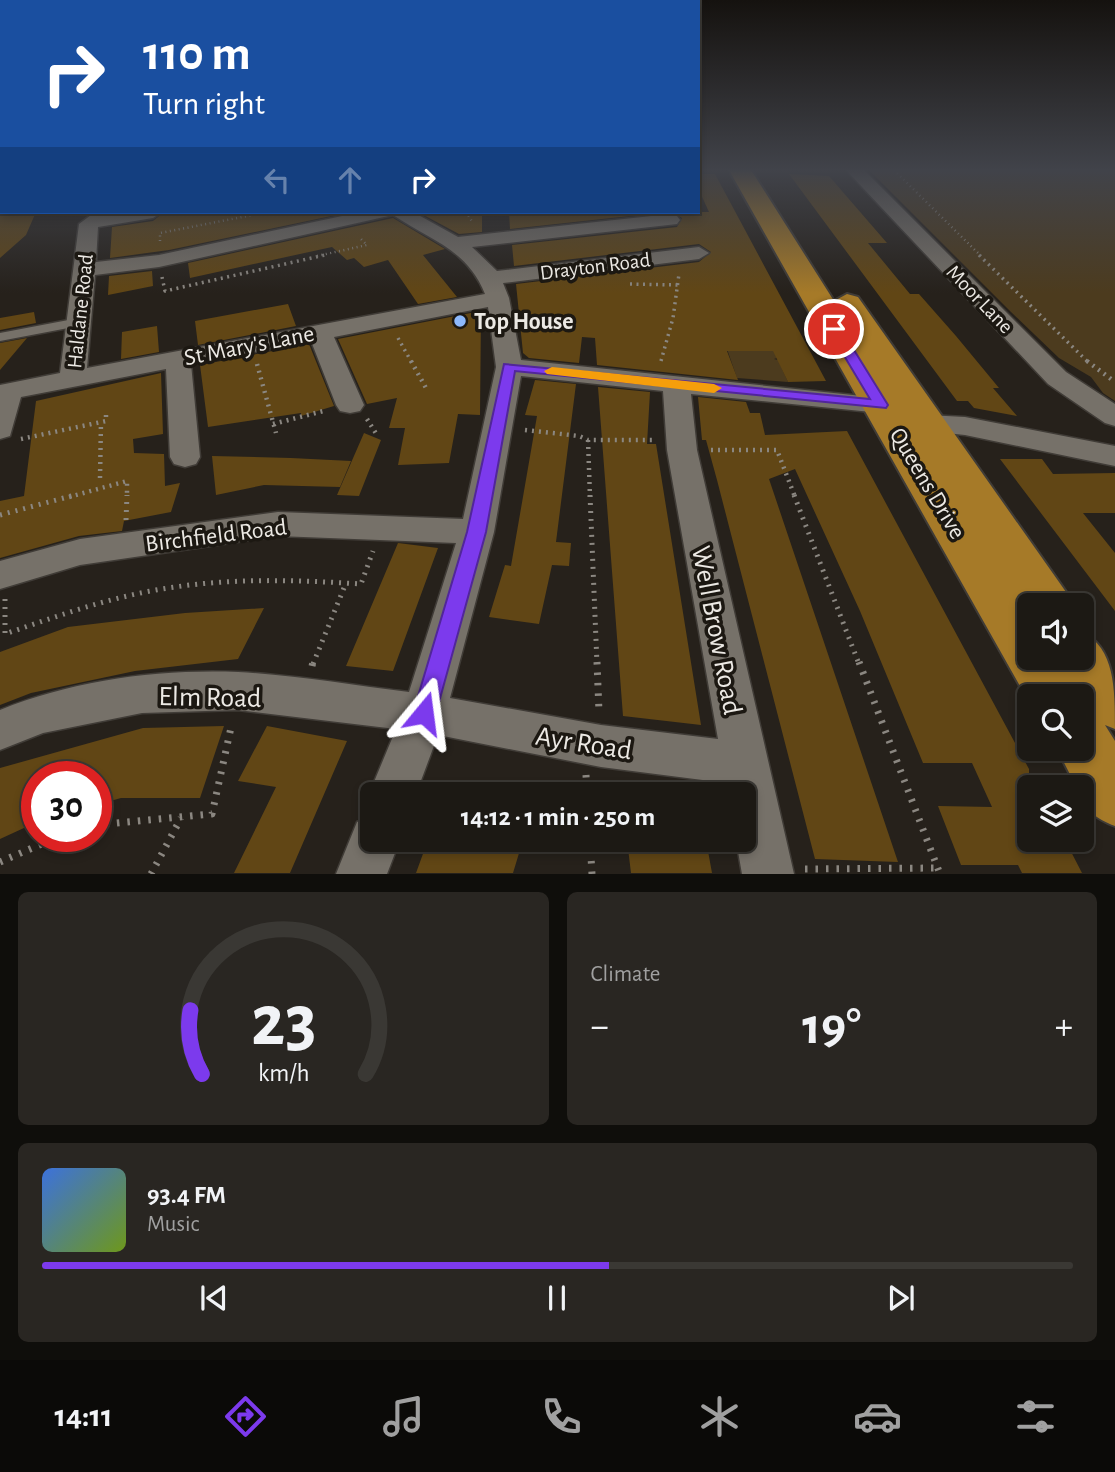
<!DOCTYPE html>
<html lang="en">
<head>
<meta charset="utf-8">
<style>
	body { margin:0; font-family:"Alegreya Sans",sans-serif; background:#292622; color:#f1f3f6; height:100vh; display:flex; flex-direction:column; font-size:26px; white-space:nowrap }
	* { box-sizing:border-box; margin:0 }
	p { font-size:23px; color:#a0a0a0 }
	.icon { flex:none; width:38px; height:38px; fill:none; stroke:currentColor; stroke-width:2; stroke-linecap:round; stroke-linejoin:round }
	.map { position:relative; height:874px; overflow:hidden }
	.panel { display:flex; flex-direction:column; gap:18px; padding:18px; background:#0f0e0b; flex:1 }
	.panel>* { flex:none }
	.banner { position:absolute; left:0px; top:0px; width:700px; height:214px; box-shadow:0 4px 10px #0003,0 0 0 2px #3a3834; background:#1a4fa0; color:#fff; overflow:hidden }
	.buttons { position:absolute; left:1017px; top:593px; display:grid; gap:14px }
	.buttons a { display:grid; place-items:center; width:77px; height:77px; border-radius:10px; background:#1c1914; box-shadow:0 4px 10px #0003,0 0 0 2px #3a3834; font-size:35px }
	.speed { position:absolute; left:21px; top:761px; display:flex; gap:14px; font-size:35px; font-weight:700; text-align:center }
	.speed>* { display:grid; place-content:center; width:91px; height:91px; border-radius:50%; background:#1c1914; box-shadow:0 4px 10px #0003,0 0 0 2px #3a3834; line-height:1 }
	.speed .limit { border:10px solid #d22; background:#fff; color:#111 }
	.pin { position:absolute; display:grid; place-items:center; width:60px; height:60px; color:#fff; margin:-30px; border:4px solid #fff; border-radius:50%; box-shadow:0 2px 7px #0007 }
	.me { position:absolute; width:77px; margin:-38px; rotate:16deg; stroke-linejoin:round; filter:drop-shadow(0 0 5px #0008) }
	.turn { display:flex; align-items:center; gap:24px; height:147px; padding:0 28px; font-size:32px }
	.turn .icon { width:91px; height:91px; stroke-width:2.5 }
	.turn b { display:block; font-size:49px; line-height:60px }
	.lanes { display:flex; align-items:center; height:66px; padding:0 28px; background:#0003; justify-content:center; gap:35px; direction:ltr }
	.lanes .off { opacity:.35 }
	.big { font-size:52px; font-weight:600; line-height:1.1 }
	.panel .tile { flex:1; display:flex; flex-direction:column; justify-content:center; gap:10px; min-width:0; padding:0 24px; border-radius:10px; background:#292622 }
	.panel .dial { align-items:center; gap:0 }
	.dial svg { height:182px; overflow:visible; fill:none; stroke:#3a3834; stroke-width:7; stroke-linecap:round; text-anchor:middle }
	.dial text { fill:#f1f3f6; stroke:none }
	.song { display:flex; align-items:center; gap:21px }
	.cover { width:84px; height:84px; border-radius:10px; background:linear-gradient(135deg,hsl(220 70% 55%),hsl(80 70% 35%)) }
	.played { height:7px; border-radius:4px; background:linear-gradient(90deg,#7c3aed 55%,#3a3834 55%) }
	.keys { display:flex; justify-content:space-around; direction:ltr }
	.heat { display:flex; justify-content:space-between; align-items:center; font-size:38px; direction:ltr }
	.panel .tiles { flex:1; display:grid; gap:18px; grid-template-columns:1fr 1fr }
	.tile:last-child { grid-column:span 2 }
	.trip { position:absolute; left:360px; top:782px; width:396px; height:70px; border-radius:10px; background:#1c1914; box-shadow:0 4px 10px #0003,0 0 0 2px #3a3834; font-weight:600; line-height:70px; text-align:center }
	.tab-bar { display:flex; height:112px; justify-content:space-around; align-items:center; background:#0b0a08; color:#a0a0a0 }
	.tab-bar .icon { width:49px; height:49px }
	.tab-bar .active { color:#7c3aed }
	.tab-bar b { font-size:32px; color:#f1f3f6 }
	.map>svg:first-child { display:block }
	.green { fill:#4c3b1e }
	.building { fill:#614615 }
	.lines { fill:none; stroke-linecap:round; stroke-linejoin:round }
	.lane-casing { stroke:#403c37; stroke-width:3 }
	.street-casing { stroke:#403c37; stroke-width:3 }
	.highway-casing { stroke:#403c37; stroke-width:4 }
	.path-far4 { stroke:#8b8781; stroke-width:2.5; stroke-dasharray:1 3.5; stroke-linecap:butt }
	.path-far3 { stroke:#8b8781; stroke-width:3.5; stroke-dasharray:2 4.5; stroke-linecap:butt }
	.path-far2 { stroke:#8b8781; stroke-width:4.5; stroke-dasharray:2 5; stroke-linecap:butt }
	.path-far1 { stroke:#8b8781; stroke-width:5; stroke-dasharray:2 6; stroke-linecap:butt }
	.path { stroke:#8b8781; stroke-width:7; stroke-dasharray:2.5 8; stroke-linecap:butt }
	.lane { fill:#767169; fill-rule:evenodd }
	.street { fill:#767169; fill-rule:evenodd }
	.highway { fill:#a67a28; fill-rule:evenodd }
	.route { fill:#7c3aed; stroke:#51269a; stroke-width:2 }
	.slow { fill:#f59e0b }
	.poi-dot { fill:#8db9fc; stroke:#1c1812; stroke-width:2.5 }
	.labels { text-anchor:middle; stroke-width:7; stroke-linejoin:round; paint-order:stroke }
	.far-street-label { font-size:21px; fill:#ece9e4; stroke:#1c1812 }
	.poi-label { font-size:24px; font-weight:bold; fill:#ece9e4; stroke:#1c1812; text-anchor:start }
	.street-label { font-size:24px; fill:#ece9e4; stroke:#1c1812 }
	.near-street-label { font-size:28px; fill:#ece9e4; stroke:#1c1812 }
</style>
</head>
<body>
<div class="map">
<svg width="1115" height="874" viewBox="0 0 1115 874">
	<rect width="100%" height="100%" fill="#26211b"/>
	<path class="green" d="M869 170H1115V401L1103 393 1091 377 1059 358 1011 312Z
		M727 349 774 351 777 358 774 359 778 360 788 382 737 378Z"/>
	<path class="building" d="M698 174H715L826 381 788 382 773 351H727L738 380 597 365 595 338 582 337 579 363 529 358 523 353 516 284 699 262 711 252 699 244 514 266 512 245 677 227 682 218 672 212H709L698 188Z
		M789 174 829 176 887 243H868L910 294H919L956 336 999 388H993L1017 416 974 408 968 401H957Z
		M0 212H36L26 235 0 258Z
		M164 212H350L169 250 110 258 112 227 153 221Z
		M418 212H482V232L459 234Z
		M509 212H666L510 229Z
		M393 218 445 249 423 255 457 297 418 304 388 260 364 267 354 258 347 260 332 247 190 278 188 263Z
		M152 271 153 286 108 295 109 276Z
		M288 304 296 326 198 345 195 321Z
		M481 311 480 415 458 414 449 463 398 465 405 428H389L397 398 367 404 338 339Z
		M34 312 36 323 0 330V318Z
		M157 326 159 352 121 359 122 332Z
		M27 338 0 370V343Z
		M309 344 334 406 301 416V413L208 427 200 365Z
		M161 373 163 434 133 439 134 453 164 454 165 486 180 483 171 512 124 521 122 531 79 536 0 558V501L24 496 36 401Z
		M535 380 576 384 556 542 571 543 569 566 552 565 539 624 489 617 505 565 511 566 537 416 525 415Z
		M598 387 650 392 647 444H656L701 725 623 716Z
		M698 397 746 402 750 413H760L765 435 847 431 1029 769V840H1065L1082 873H1022L1018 865H961L938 806 992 807 972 763H923L860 611 795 469 769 479 898 862 815 859 717 480 706 440H702Z
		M364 433 381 440 359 496 337 495Z
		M212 456 291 458 351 461 340 487 264 485 216 495Z
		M1000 459H1042L1053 474 1115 473V513H1083L1115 553V611Z
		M398 543 438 548 393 671 346 666Z
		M264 608 238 659 135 671 31 693 0 705V652L68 627 185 613Z
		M224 726 200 798H121L96 805V777H37V822L0 839V768L143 728Z
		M267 726 347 741 290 873H234L276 787 238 781Z
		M428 840H523L513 873H416Z
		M627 840H706L712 873H631Z"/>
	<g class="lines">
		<defs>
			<path id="lane" d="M79 318 85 322 84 325 0 341V333Z"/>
			<path id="street" d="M846 170H864L1066 372 1115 404V426L1105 423 1048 384Z
				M110 212H162L153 218 98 227 96 262 159 255 361 212H413L458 237 670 214 677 216 680 220 677 224 472 247 497 271 699 247 709 253 699 259 503 283 509 298 521 360 891 399 895 405 891 411 881 413 691 394 697 450 794 874H742L736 840H744V794H728L726 783 601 767 438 735 416 794H373V802L369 794 396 729 238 710 142 713 43 733 0 750V710C74 680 158 669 238 672 295 675 352 685 409 692L456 543 278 536 80 565 0 589V561L80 539 278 512 463 519 496 367 488 307 334 337 364 405 360 411 350 413 340 411 336 405 311 341 191 364 200 457 196 464 185 467 174 464 170 457 166 369 21 397 10 436 0 439V385L60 373 79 224 91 215ZM393 215C430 240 467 249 485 294L87 368 95 275 159 267ZM521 376 663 391 667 450 718 739 601 725 450 698 494 532Z
				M927 415 965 417 1115 446V466L965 435 917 430 912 424 917 418Z
				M373 816V840H400L387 874H336L357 822Z"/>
			<path id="highway" d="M729 170H751L834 301 847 294 858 297 1066 592 1073 606H1029V658H1082V632C1115 648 1115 689 1115 729L1105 725 1115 741V826C1097 819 1082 810 1082 788H1077L1057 749H1082V713L1093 717 1082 696H1029V702Z"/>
		</defs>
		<use href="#lane" class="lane-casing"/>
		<use href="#street" class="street-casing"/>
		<use href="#highway" class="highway-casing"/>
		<path class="path-far4" d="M894 170 981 256
			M466 212 473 223
			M160 241V233L268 212
			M317 256 367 245 359 237"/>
		<path class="path-far3" d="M979 255 1089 363
			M162 277 165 291 325 255
			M630 284 680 285
			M398 338 412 363
			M661 361 673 318 679 274"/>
		<path class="path-far2" d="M411 361 426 388
			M1087 361 1115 382
			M257 364 276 433
			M367 419 377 435
			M273 424 327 410
			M525 430 579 436 588 440H655
			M21 439 106 421V413
			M588 440 590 497
			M711 450H777L795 497
			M100 478 101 422
			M69 497 127 481V497"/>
		<path class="path-far1" d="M590 495 597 664
			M794 495 859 664
			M0 515 75 495
			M126 520 127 495
			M5 599V634C60 615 116 595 175 587 236 578 299 580 361 584L373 551
			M313 664 346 583"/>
		<path class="path" d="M597 662 599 712
			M859 662 940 874
			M312 666 313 662
			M586 775 587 794
			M96 825 212 814 232 723
			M590 840 592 874
			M0 862 60 836
			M805 869 938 868
			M151 874 181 818"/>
		<use href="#lane" class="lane"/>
		<use href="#street" class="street"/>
		<use href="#highway" class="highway"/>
	</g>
	<linearGradient id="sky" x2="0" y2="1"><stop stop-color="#15120f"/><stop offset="0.58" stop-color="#41434a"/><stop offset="1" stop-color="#41434a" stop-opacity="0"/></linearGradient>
	<rect width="1115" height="293" fill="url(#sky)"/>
	<path class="route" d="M834 325 841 329 888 405 886 408 515 371 486 532 436 713 433 721 424 724 416 721 413 713 467 532 504 364 870 399 828 329Z"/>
	<path class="slow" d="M552 367 714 384 722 388 714 393 547 374 544 371Z"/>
	<circle class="poi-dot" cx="460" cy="321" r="7"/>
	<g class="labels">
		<g class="far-street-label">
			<text transform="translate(595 266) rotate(-7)" y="7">Drayton Road</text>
			<text transform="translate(980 299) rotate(46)" y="7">Moor Lane</text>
			<text transform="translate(80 311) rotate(-84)" y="7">Haldane Road</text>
		</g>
		<g class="poi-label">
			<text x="474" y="329">Top House</text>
		</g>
		<g class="street-label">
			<text transform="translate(249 345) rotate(-11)" y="8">St Mary's Lane</text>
			<text transform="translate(928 483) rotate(59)" y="8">Queens Drive</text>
			<text transform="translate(216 535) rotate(-7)" y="8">Birchfield Road</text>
		</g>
		<g class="near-street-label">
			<text transform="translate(718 630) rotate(79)" y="10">Well Brow Road</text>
			<text transform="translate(210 696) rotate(1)" y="10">Elm Road</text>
			<text transform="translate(584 742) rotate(9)" y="10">Ayr Road</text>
		</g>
	</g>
</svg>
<div class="buttons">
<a><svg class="icon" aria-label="sound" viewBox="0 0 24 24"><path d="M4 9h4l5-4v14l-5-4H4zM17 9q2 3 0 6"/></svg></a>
<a><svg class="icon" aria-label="search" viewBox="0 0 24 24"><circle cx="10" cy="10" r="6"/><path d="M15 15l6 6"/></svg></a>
<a><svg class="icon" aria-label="layers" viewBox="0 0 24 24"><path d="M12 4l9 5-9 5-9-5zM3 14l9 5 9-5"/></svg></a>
</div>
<div class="speed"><div class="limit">30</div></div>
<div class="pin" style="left:834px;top:329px;background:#d93025"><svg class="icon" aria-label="arrive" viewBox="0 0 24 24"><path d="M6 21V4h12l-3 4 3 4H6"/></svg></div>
<svg class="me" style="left:424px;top:713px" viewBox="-20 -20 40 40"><path d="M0-17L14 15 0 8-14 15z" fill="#7c3aed" stroke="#fff" stroke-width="4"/></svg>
<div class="trip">14:12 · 1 min · 250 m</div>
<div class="banner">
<div class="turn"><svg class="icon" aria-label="right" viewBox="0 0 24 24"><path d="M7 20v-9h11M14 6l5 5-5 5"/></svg><div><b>110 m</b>Turn right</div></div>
<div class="lanes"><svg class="icon off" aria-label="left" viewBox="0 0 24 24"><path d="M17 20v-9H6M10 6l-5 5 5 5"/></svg><svg class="icon off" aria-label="ahead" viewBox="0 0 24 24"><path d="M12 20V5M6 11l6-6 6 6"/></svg><svg class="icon" aria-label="right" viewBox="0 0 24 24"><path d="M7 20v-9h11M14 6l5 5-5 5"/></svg></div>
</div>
</div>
<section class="panel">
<div class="tiles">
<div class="tile dial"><svg viewBox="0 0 100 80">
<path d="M14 69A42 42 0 1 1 86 69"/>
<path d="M14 69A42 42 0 0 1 9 41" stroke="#7c3aed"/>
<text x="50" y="56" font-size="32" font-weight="700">23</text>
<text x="50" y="72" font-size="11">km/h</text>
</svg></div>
<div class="tile"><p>Climate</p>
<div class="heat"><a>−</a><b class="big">19°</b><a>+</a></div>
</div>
<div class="tile">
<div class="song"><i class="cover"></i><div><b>93.4 FM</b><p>Music</p></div></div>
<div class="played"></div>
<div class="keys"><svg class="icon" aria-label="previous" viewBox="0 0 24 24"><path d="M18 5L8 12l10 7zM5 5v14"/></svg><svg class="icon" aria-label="pause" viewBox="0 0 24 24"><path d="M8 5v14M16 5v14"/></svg><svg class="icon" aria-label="next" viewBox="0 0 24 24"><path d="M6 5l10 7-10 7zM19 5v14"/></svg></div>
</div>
</div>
</section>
<nav class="tab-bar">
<b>14:11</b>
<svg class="icon active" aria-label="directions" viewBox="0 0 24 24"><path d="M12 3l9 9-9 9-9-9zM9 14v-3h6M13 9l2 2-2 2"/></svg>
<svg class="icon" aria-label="music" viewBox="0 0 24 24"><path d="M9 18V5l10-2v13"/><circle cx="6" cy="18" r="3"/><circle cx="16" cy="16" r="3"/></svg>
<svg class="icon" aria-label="phone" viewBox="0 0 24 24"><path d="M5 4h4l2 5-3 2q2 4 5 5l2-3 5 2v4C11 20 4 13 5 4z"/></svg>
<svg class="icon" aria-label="climate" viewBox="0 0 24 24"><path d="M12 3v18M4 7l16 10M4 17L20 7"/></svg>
<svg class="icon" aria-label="car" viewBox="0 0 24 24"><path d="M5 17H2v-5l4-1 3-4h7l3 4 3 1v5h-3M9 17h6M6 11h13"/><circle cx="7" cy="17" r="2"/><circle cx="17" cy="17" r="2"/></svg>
<svg class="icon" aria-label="filters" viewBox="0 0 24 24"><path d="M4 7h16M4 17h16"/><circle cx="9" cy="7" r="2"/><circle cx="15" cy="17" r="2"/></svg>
</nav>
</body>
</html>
